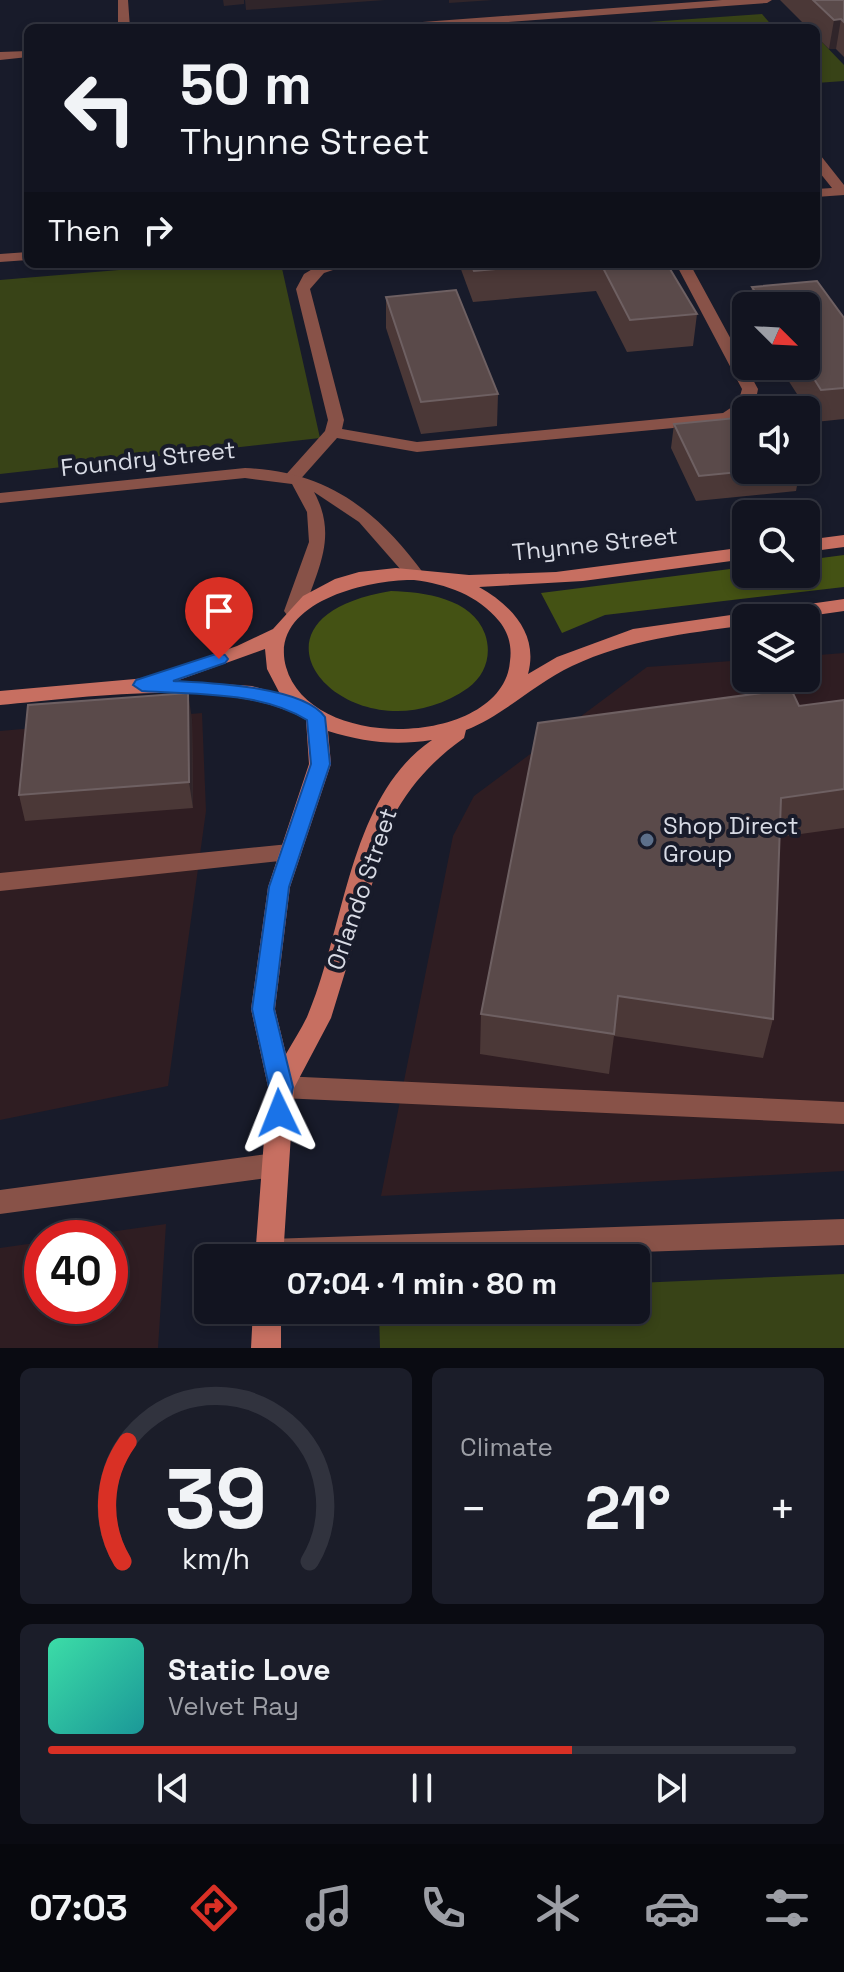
<!DOCTYPE html>
<html lang="en">
<head>
<meta charset="utf-8">
<style>
	body { margin:0; font-family:"Space Grotesk",sans-serif; background:#1b1d29; color:#f1f3f6; height:100vh; display:flex; flex-direction:column; font-size:30px; white-space:nowrap }
	* { box-sizing:border-box; margin:0 }
	p { font-size:26px; color:#9c9ea5 }
	.icon { flex:none; width:44px; height:44px; fill:none; stroke:currentColor; stroke-width:2; stroke-linecap:round; stroke-linejoin:round }
	.map { position:relative; height:1348px; overflow:hidden }
	.panel { display:flex; flex-direction:column; gap:20px; padding:20px; background:#0a0b12; flex:1 }
	.panel>* { flex:none }
	.banner { position:absolute; left:24px; top:24px; width:796px; height:244px; border-radius:12px; box-shadow:0 4px 12px #0003,0 0 0 2px #31333e; background:#121420; color:#f1f3f6; overflow:hidden }
	.needle { width:52px; rotate:114deg }
	.controls { position:absolute; left:732px; top:292px; display:grid; gap:16px }
	.controls a { display:grid; place-items:center; width:88px; height:88px; border-radius:12px; background:#121420; box-shadow:0 4px 12px #0003,0 0 0 2px #31333e; font-size:40px }
	.speed { position:absolute; left:24px; top:1220px; display:flex; gap:16px; font-size:40px; font-weight:700; text-align:center }
	.speed>* { display:grid; place-content:center; width:104px; height:104px; border-radius:50%; background:#121420; box-shadow:0 4px 12px #0003,0 0 0 2px #31333e; line-height:1 }
	.speed .limit { border:12px solid #d22; background:#fff; color:#111 }
	.pin { position:absolute; display:grid; place-items:center; width:68px; height:68px; color:#fff; margin:-82px -34px; border-radius:50% 50% 50% 0; rotate:-45deg; box-shadow:0 0 8px #0007 }
	.pin .icon { rotate:45deg }
	.me { position:absolute; width:88px; margin:-44px; rotate:358deg; stroke-linejoin:round; filter:drop-shadow(0 0 6px #0008) }
	.turn { display:flex; align-items:center; gap:28px; height:168px; padding:0 24px; font-size:36px }
	.turn .icon { width:104px; height:104px; stroke-width:2.5 }
	.turn b { display:block; font-size:56px; line-height:68px }
	.then { display:flex; align-items:center; height:76px; padding:0 24px; background:#0003; gap:16px; font-size:30px }
	.big { font-size:60px; font-weight:700; line-height:1.1 }
	.panel .widget { flex:1; display:flex; flex-direction:column; justify-content:center; gap:12px; min-width:0; padding:0 28px; border-radius:12px; background:#1b1d29 }
	.panel .dial { align-items:center; gap:0 }
	.dial svg { height:208px; overflow:visible; fill:none; stroke:#31333e; stroke-width:7; stroke-linecap:round; text-anchor:middle }
	.dial text { fill:#f1f3f6; stroke:none }
	.song { display:flex; align-items:center; gap:24px }
	.cover { width:96px; height:96px; border-radius:12px; background:linear-gradient(135deg,hsl(160 70% 55%),hsl(180 70% 35%)) }
	.played { height:8px; border-radius:4px; background:linear-gradient(90deg,#d93025 70%,#31333e 70%) }
	.keys { display:flex; justify-content:space-around; direction:ltr }
	.heat { display:flex; justify-content:space-between; align-items:center; font-size:44px; direction:ltr }
	.panel .tiles { flex:1; display:grid; gap:20px; grid-template-columns:1fr 1fr }
	.widget:last-child { grid-column:span 2 }
	.trip { position:absolute; left:194px; top:1244px; width:456px; height:80px; border-radius:12px; background:#121420; box-shadow:0 4px 12px #0003,0 0 0 2px #31333e; font-weight:700; line-height:80px; text-align:center }
	.menu { display:flex; height:128px; justify-content:space-around; align-items:center; background:#07080d; color:#9c9ea5 }
	.menu .icon { width:56px; height:56px }
	.menu .active { color:#d93025 }
	.menu b { font-size:36px; color:#f1f3f6 }
	.map>svg:first-child { display:block }
	.commercial { fill:#2f1d22 }
	.green { fill:#384317 }
	.forest { fill:#445214 }
	.lines { fill:none; stroke-linecap:round; stroke-linejoin:round }
	.lane { fill:#885248; fill-rule:evenodd }
	.street { fill:#885248; fill-rule:evenodd }
	.secondary { fill:#c76f61; fill-rule:evenodd }
	.wall { fill:#4b3837 }
	.shaded-wall { fill:#30252a }
	.building { fill:#5a4a4a; stroke:#6e6062; stroke-width:2 }
	.route { fill:#1a73e8; stroke:#114b97; stroke-width:2 }
	.service-dot { fill:#5c6f8a; stroke:#181b2a; stroke-width:3 }
	.labels { text-anchor:middle; stroke-width:8; stroke-linejoin:round; paint-order:stroke }
	.street-label { font-size:24px; fill:#d8dbe5; stroke:#181b2a }
	.poi-label { font-size:24px; fill:#d8dbe5; stroke:#181b2a; text-anchor:start }
</style>
</head>
<body>
<div class="map">
<svg width="844" height="1348" viewBox="0 0 844 1348">
	<rect width="100%" height="100%" fill="#181b2a"/>
	<path class="commercial" d="M844 653V1171L381 1196 453 836 474 796 647 667 746 660V678H806V656Z
		M202 713 206 811 168 1086 0 1120V731Z
		M166 1224 158 1348H0V1248L42 1242V1306H110V1238H67Z"/>
	<path class="green" d="M762 14 774 28H564Z
		M816 40H820L844 65V81L816 83Z
		M190 264H281L320 438 0 474V280Z
		M844 1274V1348H380L379 1310H636V1283Z"/>
	<path class="forest" d="M844 555V587L605 615 562 633 541 593 746 567V574H806V560Z
		M391 591C424 592 472 598 485 634 492 654 486 675 468 688 354 767 218 619 391 591Z"/>
	<g class="lines">
		<path class="lane" d="M816 155 821 156 844 185V195L816 197V189L832 188 816 168Z
			M321 264H351L324 273 310 289 344 420 342 429 417 442 723 413 738 403 742 389 676 264H690L758 389C755 408 745 418 727 423L417 452 337 438 297 483H285L282 479 325 431 328 420 296 289 304 274Z
			M289 844 297 846 300 852 297 858 289 860 0 891V873Z
			M281 1076 844 1102V1124L281 1098 272 1095 268 1087 272 1079Z
			M844 1219V1245L466 1258H259L256 1252 260 1243 270 1239Z"/>
		<path class="street" d="M118 0H128L130 28H118Z
			M722 0H772L767 3 428 28H376L382 25Z
			M28 51V57L0 60V52Z
			M28 252V260L0 262V254Z
			M245 468C327 471 377 510 424 574L422 578H408L359 522 314 492C338 536 318 568 304 611L294 617 287 615 284 611 309 542 307 512 292 484 245 478 0 503V493Z
			M275 1153 284 1157 288 1165 284 1173 275 1177 0 1214V1190Z"/>
		<path class="secondary" d="M844 535V547L806 552V540Z
			M746 547V559L583 581 479 587C511 605 539 634 528 674L557 657 633 629 844 599V611L795 618H746V625C684 634 630 639 572 666 534 684 503 716 466 730L464 738C433 760 410 785 392 819L331 1018 294 1088 283 1258H255L268 1087 251 1009 268 887 309 764 306 720C232 676 84 697 0 705V691L146 678 237 646 273 629 303 596 335 579 359 572 396 568 469 575 556 572ZM414 580C446 584 478 595 499 621 509 633 512 647 510 661 504 746 311 755 286 667 268 602 369 579 414 580ZM265 649 267 669 280 694 252 686 176 681ZM328 731C364 742 394 746 432 740 348 797 345 930 307 1017 301 1029 293 1042 286 1054L275 1009 290 887 331 764Z
			M253 1310H281V1348H251Z"/>
	</g>
	<path class="wall" d="M780 0H844V57L836 49H829L816 36V28H808Z
		M459 264H667L697 314 693 346 627 352 596 291 473 302Z
		M752 287 844 318V419L815 422 779 366H806V306H750Z
		M386 297 498 394 497 426 421 434 386 328Z
		M674 424 746 470H800L796 491 696 501 671 448Z
		M844 700V828L779 837 773 1019 763 1058 614 1036 609 1074 480 1054 481 1014 799 706Z
		M192 719 193 808 25 821 19 795Z"/>
	<path class="shaded-wall" d="M223 0H244V4L224 6Z
		M245 0H385L246 10Z
		M449 0H493L449 3Z
		M841 19 836 49H829L834 20Z
		M188 693 192 719 193 808 189 782Z"/>
	<path class="building" d="M813 0H844V22L841 19 834 20Z
		M471 264H553L474 271Z
		M601 264H667L697 314 630 320Z
		M817 281 844 318V388L821 390 806 366V306H765L752 287Z
		M456 290 498 394 421 402 386 297Z
		M746 417V470H759L699 476 674 424Z
		M791 689 799 706 844 700V789L781 798 773 1019 618 996 614 1034 481 1014 538 723Z
		M188 693 189 782 19 795 28 705Z"/>
	<path class="route" d="M219 653 225 655 228 659 225 663 173 681C210 683 303 686 325 717L330 764 289 887 274 1009 293 1087 287 1120 279 1123 271 1120 267 1113 269 1087 252 1009 269 887 311 764 307 720C260 691 196 695 142 691L133 685 136 680Z"/>
	<circle class="service-dot" cx="647" cy="840" r="8"/>
	<g class="labels">
		<g class="street-label">
			<text transform="translate(148 459) rotate(-6)" y="8">Foundry Street</text>
			<text transform="translate(595 544) rotate(-6)" y="8">Thynne Street</text>
			<text transform="translate(362 889) rotate(-71)" y="8">Orlando Street</text>
		</g>
		<g class="poi-label">
			<text x="663" y="834">Shop Direct<tspan x="663" dy="28">Group</tspan></text>
		</g>
	</g>
</svg>
<div class="controls">
<a><svg class="needle" viewBox="-14 -14 28 28"><path d="M0-13l5 13h-10z" fill="#e53935"/><path d="M0 13l5-13h-10z" fill="#9c9ea5"/></svg></a>
<a><svg class="icon" aria-label="sound" viewBox="0 0 24 24"><path d="M4 9h4l5-4v14l-5-4H4zM17 9q2 3 0 6"/></svg></a>
<a><svg class="icon" aria-label="search" viewBox="0 0 24 24"><circle cx="10" cy="10" r="6"/><path d="M15 15l6 6"/></svg></a>
<a><svg class="icon" aria-label="layers" viewBox="0 0 24 24"><path d="M12 4l9 5-9 5-9-5zM3 14l9 5 9-5"/></svg></a>
</div>
<div class="speed"><div class="limit">40</div></div>
<div class="pin" style="left:219px;top:659px;background:#d93025"><svg class="icon" aria-label="arrive" viewBox="0 0 24 24"><path d="M6 21V4h12l-3 4 3 4H6"/></svg></div>
<svg class="me" style="left:279px;top:1113px" viewBox="-20 -20 40 40"><path d="M0-17L14 15 0 8-14 15z" fill="#1a73e8" stroke="#fff" stroke-width="4"/></svg>
<div class="trip">07:04 · 1 min · 80 m</div>
<div class="banner">
<div class="turn"><svg class="icon" aria-label="left" viewBox="0 0 24 24"><path d="M17 20v-9H6M10 6l-5 5 5 5"/></svg><div><b>50 m</b>Thynne Street</div></div>
<div class="then">Then<svg class="icon" aria-label="right" viewBox="0 0 24 24"><path d="M7 20v-9h11M14 6l5 5-5 5"/></svg></div>
</div>
</div>
<section class="panel">
<div class="tiles">
<div class="widget dial"><svg viewBox="0 0 100 80">
<path d="M14 69A42 42 0 1 1 86 69"/>
<path d="M14 69A42 42 0 0 1 16 23" stroke="#d93025"/>
<text x="50" y="56" font-size="32" font-weight="700">39</text>
<text x="50" y="72" font-size="11">km/h</text>
</svg></div>
<div class="widget"><p>Climate</p>
<div class="heat"><a>−</a><b class="big">21°</b><a>+</a></div>
</div>
<div class="widget">
<div class="song"><i class="cover"></i><div><b>Static Love</b><p>Velvet Ray</p></div></div>
<div class="played"></div>
<div class="keys"><svg class="icon" aria-label="previous" viewBox="0 0 24 24"><path d="M18 5L8 12l10 7zM5 5v14"/></svg><svg class="icon" aria-label="pause" viewBox="0 0 24 24"><path d="M8 5v14M16 5v14"/></svg><svg class="icon" aria-label="next" viewBox="0 0 24 24"><path d="M6 5l10 7-10 7zM19 5v14"/></svg></div>
</div>
</div>
</section>
<nav class="menu">
<b>07:03</b>
<svg class="icon active" aria-label="directions" viewBox="0 0 24 24"><path d="M12 3l9 9-9 9-9-9zM9 14v-3h6M13 9l2 2-2 2"/></svg>
<svg class="icon" aria-label="music" viewBox="0 0 24 24"><path d="M9 18V5l10-2v13"/><circle cx="6" cy="18" r="3"/><circle cx="16" cy="16" r="3"/></svg>
<svg class="icon" aria-label="phone" viewBox="0 0 24 24"><path d="M5 4h4l2 5-3 2q2 4 5 5l2-3 5 2v4C11 20 4 13 5 4z"/></svg>
<svg class="icon" aria-label="climate" viewBox="0 0 24 24"><path d="M12 3v18M4 7l16 10M4 17L20 7"/></svg>
<svg class="icon" aria-label="car" viewBox="0 0 24 24"><path d="M5 17H2v-5l4-1 3-4h7l3 4 3 1v5h-3M9 17h6M6 11h13"/><circle cx="7" cy="17" r="2"/><circle cx="17" cy="17" r="2"/></svg>
<svg class="icon" aria-label="filters" viewBox="0 0 24 24"><path d="M4 7h16M4 17h16"/><circle cx="9" cy="7" r="2"/><circle cx="15" cy="17" r="2"/></svg>
</nav>
</body>
</html>
